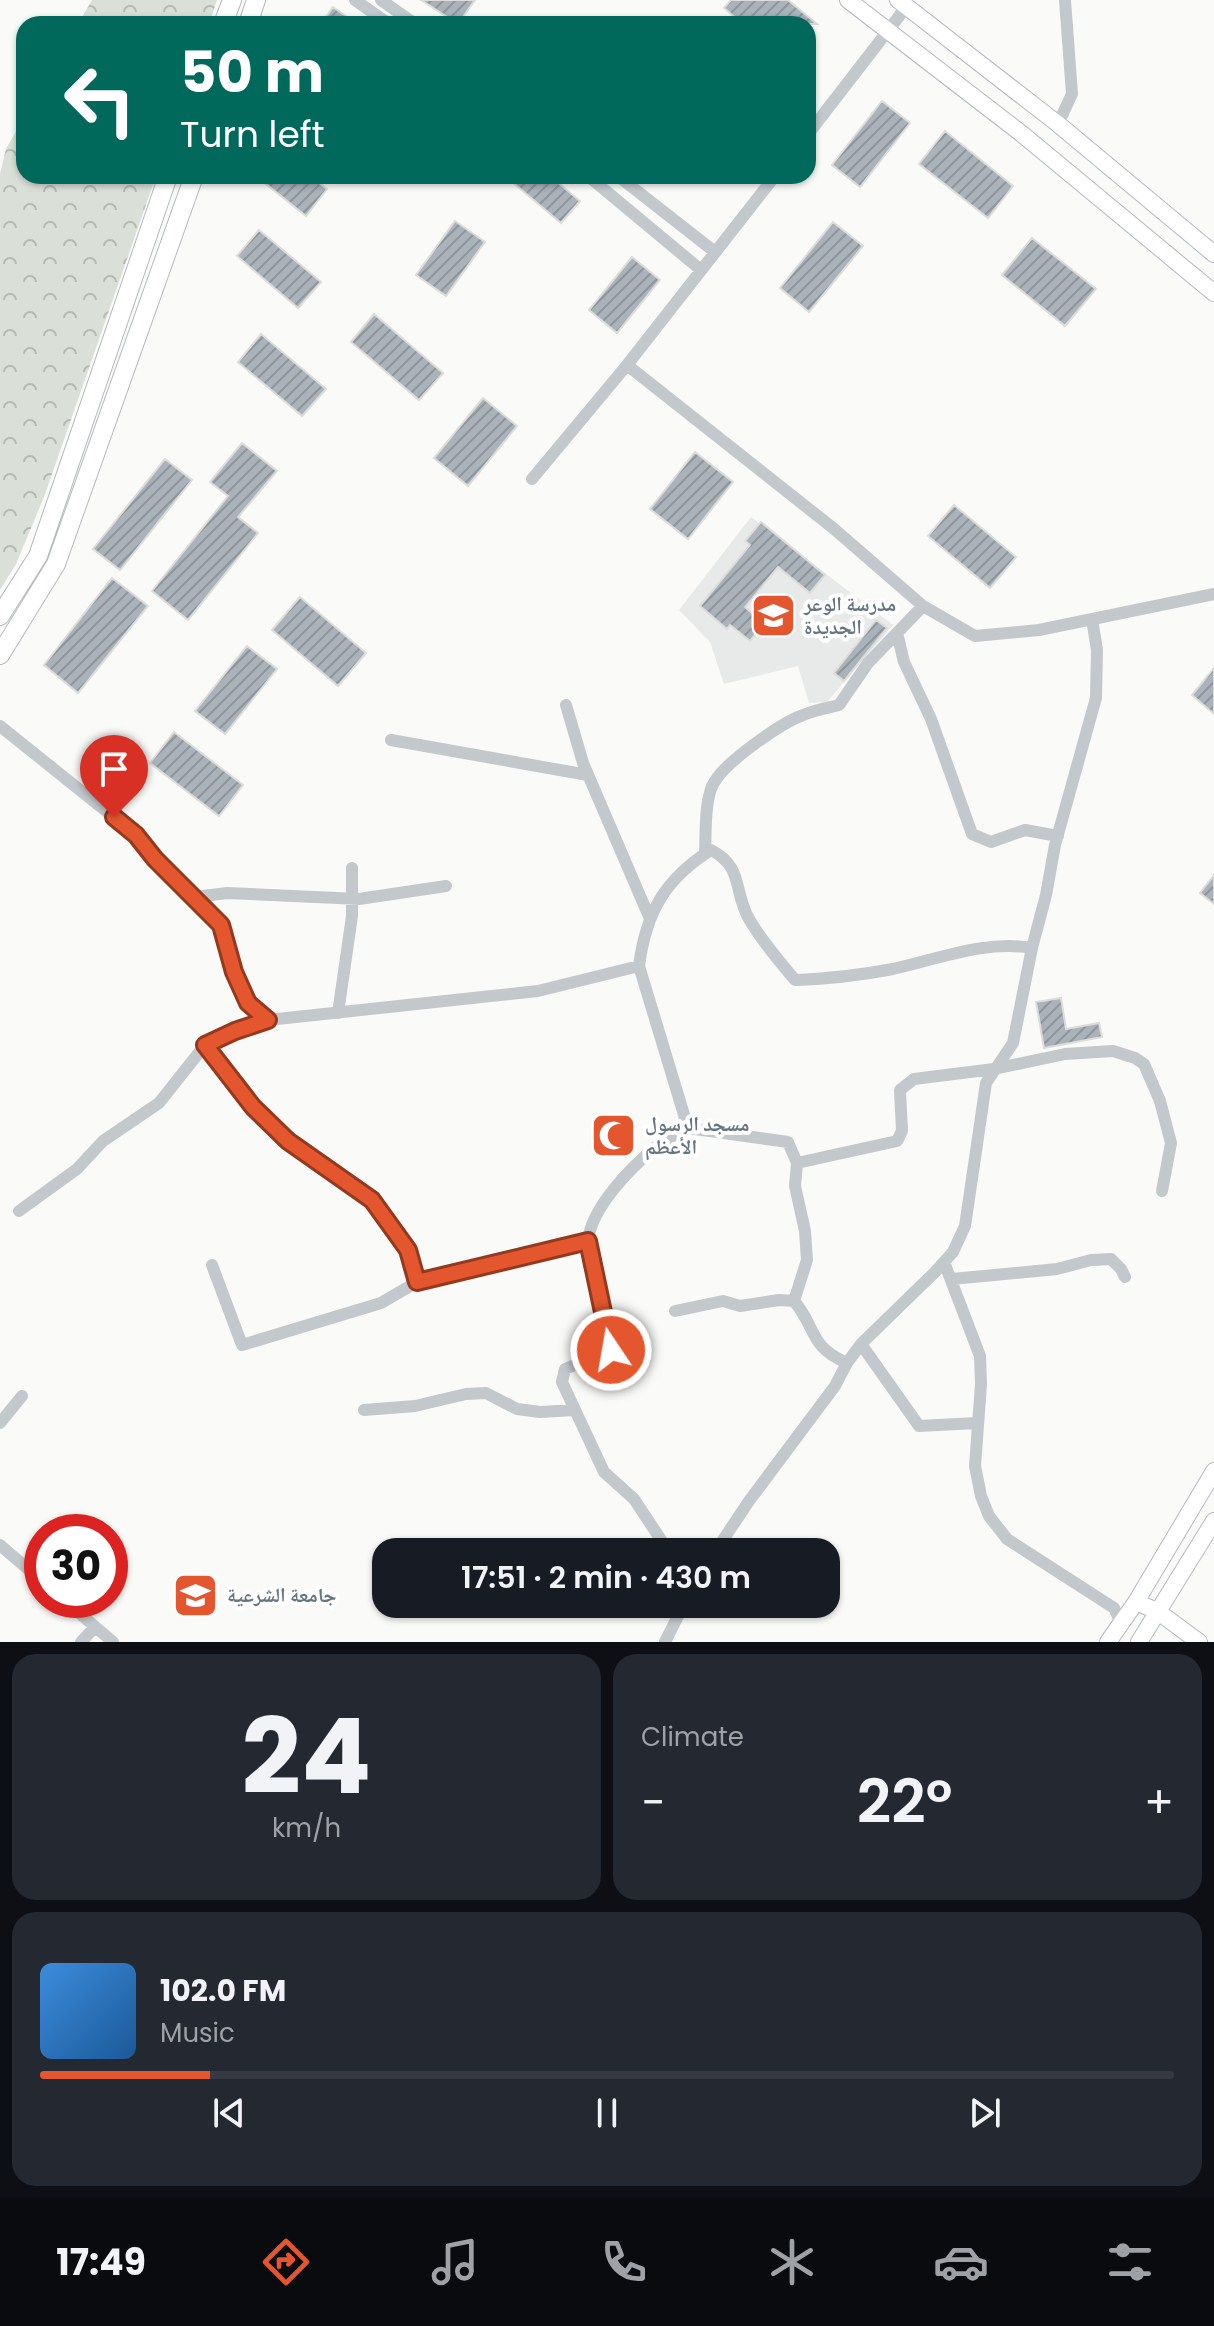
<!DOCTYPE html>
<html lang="en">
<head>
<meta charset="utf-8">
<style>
	body { margin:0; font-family:Poppins,"Noto Naskh Arabic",sans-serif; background:#242831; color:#f1f3f6; height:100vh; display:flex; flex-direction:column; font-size:30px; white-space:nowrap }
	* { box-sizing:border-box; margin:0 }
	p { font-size:26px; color:#9ea1a6 }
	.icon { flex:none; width:44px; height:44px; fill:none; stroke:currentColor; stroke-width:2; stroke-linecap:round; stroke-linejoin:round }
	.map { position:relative; height:1642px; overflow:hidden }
	.panel { display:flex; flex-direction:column; gap:12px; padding:12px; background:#0d0f14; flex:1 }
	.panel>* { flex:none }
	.hud { position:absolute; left:16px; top:16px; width:800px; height:168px; border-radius:24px; box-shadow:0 2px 6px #0004; background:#00695c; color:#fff; overflow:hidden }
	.speed { position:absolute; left:24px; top:1514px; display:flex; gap:16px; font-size:40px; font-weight:700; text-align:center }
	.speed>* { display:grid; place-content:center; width:104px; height:104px; border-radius:50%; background:#171b24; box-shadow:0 2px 6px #0004; line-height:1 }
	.speed .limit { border:12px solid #d22; background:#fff; color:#111 }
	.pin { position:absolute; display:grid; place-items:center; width:68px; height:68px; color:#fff; margin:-82px -34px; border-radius:50% 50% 50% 0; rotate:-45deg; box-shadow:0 0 8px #0007 }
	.pin .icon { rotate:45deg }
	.me { position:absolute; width:88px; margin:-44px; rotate:348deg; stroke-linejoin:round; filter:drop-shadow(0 0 6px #0008) }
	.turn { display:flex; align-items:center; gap:28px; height:168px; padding:0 32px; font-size:36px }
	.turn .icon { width:104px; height:104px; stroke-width:2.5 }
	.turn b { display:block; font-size:56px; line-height:68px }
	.big { font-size:60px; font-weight:600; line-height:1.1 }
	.panel .card { flex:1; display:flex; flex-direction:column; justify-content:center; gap:12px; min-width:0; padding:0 28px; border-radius:24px; background:#242831 }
	.panel .dial { align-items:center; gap:0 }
	.dial b { font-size:104px; line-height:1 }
	.song { display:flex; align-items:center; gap:24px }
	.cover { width:96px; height:96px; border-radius:12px; background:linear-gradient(135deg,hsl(210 70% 55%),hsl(210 70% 35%)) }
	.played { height:8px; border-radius:4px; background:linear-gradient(90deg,#e4572e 15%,#363941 15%) }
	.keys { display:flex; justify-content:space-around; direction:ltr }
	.heat { display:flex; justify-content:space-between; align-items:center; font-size:44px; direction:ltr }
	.panel .tiles { flex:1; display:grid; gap:12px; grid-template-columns:1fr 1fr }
	.card:last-child { grid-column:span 2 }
	.trip { position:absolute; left:372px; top:1538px; width:468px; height:80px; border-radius:24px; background:#171b24; box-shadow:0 2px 6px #0004; font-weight:600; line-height:80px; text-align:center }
	.tabs { display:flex; height:128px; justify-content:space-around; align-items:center; background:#090b0e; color:#9ea1a6 }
	.tabs .icon { width:56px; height:56px }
	.tabs .current { color:#e4572e }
	.tabs b { font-size:36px; color:#f1f3f6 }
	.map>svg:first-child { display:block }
	.built { fill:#e8e9e9 }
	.forest { fill:url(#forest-crowns) }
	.building { fill:url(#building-hatch); stroke:#dcdcda; stroke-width:2 }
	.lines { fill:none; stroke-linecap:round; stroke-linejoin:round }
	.secondary-casing { stroke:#b3babf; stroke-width:18 }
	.primary-casing { stroke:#b5babe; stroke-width:20 }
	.street { stroke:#c3c8cc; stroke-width:12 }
	.secondary { stroke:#fff; stroke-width:16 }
	.primary { stroke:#fff; stroke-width:18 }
	.route-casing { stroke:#94391e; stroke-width:20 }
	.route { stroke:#e4572e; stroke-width:14 }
	.labels { text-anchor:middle; stroke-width:8; stroke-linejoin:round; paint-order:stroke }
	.poi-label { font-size:20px; font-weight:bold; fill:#657683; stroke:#fff; text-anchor:start }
</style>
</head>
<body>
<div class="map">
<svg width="1214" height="1642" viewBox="0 0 1214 1642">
	<defs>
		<pattern id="forest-crowns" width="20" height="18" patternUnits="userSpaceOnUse" patternTransform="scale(2)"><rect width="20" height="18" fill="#dadfd7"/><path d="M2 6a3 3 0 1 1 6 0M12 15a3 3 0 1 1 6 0" fill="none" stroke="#b4b9b4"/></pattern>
		<pattern id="building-hatch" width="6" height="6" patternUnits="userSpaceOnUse" patternTransform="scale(2)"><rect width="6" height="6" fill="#aab3b9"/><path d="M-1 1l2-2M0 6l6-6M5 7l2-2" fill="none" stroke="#8e969c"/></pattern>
	</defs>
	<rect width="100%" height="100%" fill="#fafaf8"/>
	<path class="built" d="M751 517 893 625 827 702 809 703 798 666 724 684 710 642 679 610Z"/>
	<path class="forest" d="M92 0H217L209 24H78Z
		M24 117V176H156L44 497 16 564 0 590V174L6 149Z"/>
	<path class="building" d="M421 0H475L458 24Z
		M731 0H788L817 24H743L724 8Z
		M333 7 357 24H321Z
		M882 101 910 123 860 187 832 165Z
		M945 131 1013 186 988 218 919 164Z
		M256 176H310L327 189 306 216Z
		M505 176H550L580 201 561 223Z
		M455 221 485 242 446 296 416 275Z
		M833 222 863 246 809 312 780 288Z
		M259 230 321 282 298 308 237 256Z
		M1032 238 1096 289 1065 326 1002 275Z
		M632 257 660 280 617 333 589 310Z
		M374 314 443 373 419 400 351 342Z
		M261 334 326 389 302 416 238 362Z
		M483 398 517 426 468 486 434 458Z
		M242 443 277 471 238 517 258 533 188 620 152 591 228 496 210 482Z
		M695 452 733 482 688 539 650 509Z
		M165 459 192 480 120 570 93 549Z
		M954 505 1016 557 990 588 928 536Z
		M761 522 825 575 810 593 778 567 745 607 764 623 750 641 730 625 727 629 700 606 750 545 745 541Z
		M112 578 148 606 78 693 44 665Z
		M300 597 366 653 338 686 272 630Z
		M876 620 887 628 844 681 834 673Z
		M247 646 277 669 225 734 195 711Z
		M1214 668V714L1192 695Z
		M174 732 243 785 219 816 150 763Z
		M1214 875V904L1200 893Z
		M1061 998 1066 1029 1099 1023 1102 1037 1044 1048 1036 1002Z"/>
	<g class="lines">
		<defs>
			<path id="secondary" d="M848 0 1022 134 1214 293
				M898 0 1058 124 1214 254
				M1136 1602 1157 1611 1199 1642
				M1108 1642 1136 1602 1214 1471
				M1139 1642 1214 1521"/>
			<path id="primary" d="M223 24 232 0
				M248 24 256 0
				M0 616 38 556 168 176
				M0 655 56 564 194 176"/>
		</defs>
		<use href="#secondary" class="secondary-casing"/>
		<use href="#primary" class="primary-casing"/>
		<path class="street" d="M355 0 389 24
			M381 0 415 24
			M1058 124 1072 94 1065 0
			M808 134 907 6
			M588 176 701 270
			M618 176 715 252
			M627 365 833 528 923 606 975 636 1039 630 1214 594
			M532 479 627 365 775 176
			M897 633 904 662 931 719 972 834 991 842 1025 830 1058 836
			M566 705 583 763 650 919
			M0 726 136 835 155 859 221 925 234 972 248 1003 268 1020 538 991 639 966
			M391 740 588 775
			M705 854C706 835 704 796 715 781 727 761 781 723 803 715 815 710 827 708 839 705L868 663 923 606
			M195 897 227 893 359 899 446 886
			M1032 948C985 940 938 959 893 969 861 975 827 979 795 980 779 961 761 940 749 919 733 891 744 867 711 850 665 879 646 912 639 966L688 1128 788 1142 797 1163 897 1141 902 1131 900 1090 914 1079 994 1069 1065 1054 1113 1051 1135 1058 1144 1064 1160 1101 1171 1143 1162 1191
			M338 1013 352 916V868
			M205 1045 253 1107 288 1141 372 1200 408 1250 417 1282
			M19 1211 77 1169 103 1141 159 1103 205 1045 235 1031 268 1020
			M944 1262 980 1356 981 1384 975 1466 981 1496 989 1516 1007 1539 1114 1608 1121 1623
			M212 1265 242 1345 381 1303 417 1282 447 1273 518 1259 588 1241
			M952 1279 1057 1269 1091 1260 1111 1259 1121 1269 1125 1277
			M794 1301 807 1260 805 1231 795 1186 797 1163
			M675 1311 723 1301 740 1306 779 1300 794 1301C817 1328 808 1346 847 1363
			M861 1344 919 1426 977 1423
			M364 1410 415 1406 466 1394 486 1393 517 1409 540 1412 575 1410
			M0 1423 22 1396
			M0 1545 42 1581
			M669 1552 634 1499 604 1472 562 1382 565 1369 611 1350 588 1241C591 1208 631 1167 656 1147 665 1139 677 1134 688 1128
			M715 1552 749 1501 835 1386 847 1363 861 1344 935 1272 953 1252 965 1226 986 1083 1013 1043 1032 948 1046 895 1055 845 1096 698 1097 650 1092 619
			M64 1600 113 1642
			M81 1642 95 1627
			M665 1642 684 1604"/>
		<use href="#secondary" class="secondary"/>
		<use href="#primary" class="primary"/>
	</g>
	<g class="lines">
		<defs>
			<path id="route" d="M114 817 136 835 155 859 221 925 234 972 248 1003 268 1020 235 1031 205 1045 253 1107 288 1141 372 1200 408 1250 417 1282 588 1241 611 1350"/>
		</defs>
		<use href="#route" class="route-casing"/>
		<use href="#route" class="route"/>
	</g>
	<defs>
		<symbol id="school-square" viewBox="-11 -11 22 22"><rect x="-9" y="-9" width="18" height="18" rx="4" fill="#e4572e" stroke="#fff"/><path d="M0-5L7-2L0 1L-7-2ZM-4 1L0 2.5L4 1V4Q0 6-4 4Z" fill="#fff"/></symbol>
		<symbol id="mosque-square" viewBox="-11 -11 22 22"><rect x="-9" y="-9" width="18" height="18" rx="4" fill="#e4572e" stroke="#fff"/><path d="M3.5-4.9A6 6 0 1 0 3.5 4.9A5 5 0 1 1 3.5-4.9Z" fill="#fff"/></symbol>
		<symbol id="university-square" viewBox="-11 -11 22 22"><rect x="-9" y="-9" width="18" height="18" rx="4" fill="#e4572e" stroke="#fff"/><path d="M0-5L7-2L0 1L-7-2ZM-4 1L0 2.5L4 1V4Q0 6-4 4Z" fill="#fff"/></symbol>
	</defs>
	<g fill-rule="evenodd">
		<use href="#school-square" x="748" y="590" width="51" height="51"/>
		<use href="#mosque-square" x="588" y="1110" width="51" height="51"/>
		<use href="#university-square" x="170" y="1570" width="51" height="51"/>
	</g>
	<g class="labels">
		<g class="poi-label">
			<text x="804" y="611">مدرسة الوعر<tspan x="804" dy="23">الجديدة</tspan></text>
			<text x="645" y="1131">مسجد الرسول<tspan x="645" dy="23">الأعظم</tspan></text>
			<text x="227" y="1602">جامعة الشرعية</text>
		</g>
	</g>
</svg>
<div class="speed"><div class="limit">30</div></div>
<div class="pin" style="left:114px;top:817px;background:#d93025"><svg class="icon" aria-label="arrive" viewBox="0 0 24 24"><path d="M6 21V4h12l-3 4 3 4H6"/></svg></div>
<svg class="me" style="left:611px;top:1350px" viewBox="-20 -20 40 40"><circle r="17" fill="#e4572e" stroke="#fff" stroke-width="3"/><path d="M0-11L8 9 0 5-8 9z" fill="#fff"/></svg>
<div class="trip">17:51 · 2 min · 430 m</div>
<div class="hud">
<div class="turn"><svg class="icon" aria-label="left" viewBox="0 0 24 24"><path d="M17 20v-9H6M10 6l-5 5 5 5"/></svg><div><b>50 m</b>Turn left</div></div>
</div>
</div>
<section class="panel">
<div class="tiles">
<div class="card dial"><b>24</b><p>km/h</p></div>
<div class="card"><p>Climate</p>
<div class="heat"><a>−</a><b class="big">22°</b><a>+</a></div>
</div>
<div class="card">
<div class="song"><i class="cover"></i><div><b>102.0 FM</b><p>Music</p></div></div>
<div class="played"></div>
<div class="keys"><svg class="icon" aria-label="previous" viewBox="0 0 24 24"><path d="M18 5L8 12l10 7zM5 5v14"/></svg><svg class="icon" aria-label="pause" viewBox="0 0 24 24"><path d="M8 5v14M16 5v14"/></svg><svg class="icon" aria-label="next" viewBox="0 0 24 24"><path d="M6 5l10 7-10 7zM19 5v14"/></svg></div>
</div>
</div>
</section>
<nav class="tabs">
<b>17:49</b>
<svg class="icon current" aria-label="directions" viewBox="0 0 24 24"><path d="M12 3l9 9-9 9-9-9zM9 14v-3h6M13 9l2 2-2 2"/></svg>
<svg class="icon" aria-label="music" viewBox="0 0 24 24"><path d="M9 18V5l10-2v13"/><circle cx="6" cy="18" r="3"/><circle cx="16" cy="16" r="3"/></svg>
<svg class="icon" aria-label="phone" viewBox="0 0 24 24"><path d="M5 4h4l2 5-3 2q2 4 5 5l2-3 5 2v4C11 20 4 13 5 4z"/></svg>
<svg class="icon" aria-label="climate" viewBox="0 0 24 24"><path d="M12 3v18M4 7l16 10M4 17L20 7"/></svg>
<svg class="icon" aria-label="car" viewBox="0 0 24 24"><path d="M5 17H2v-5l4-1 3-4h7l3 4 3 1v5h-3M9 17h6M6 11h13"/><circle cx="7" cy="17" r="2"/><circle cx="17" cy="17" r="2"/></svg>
<svg class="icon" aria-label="filters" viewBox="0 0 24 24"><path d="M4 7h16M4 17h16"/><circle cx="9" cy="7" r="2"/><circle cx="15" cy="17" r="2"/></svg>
</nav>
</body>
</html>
